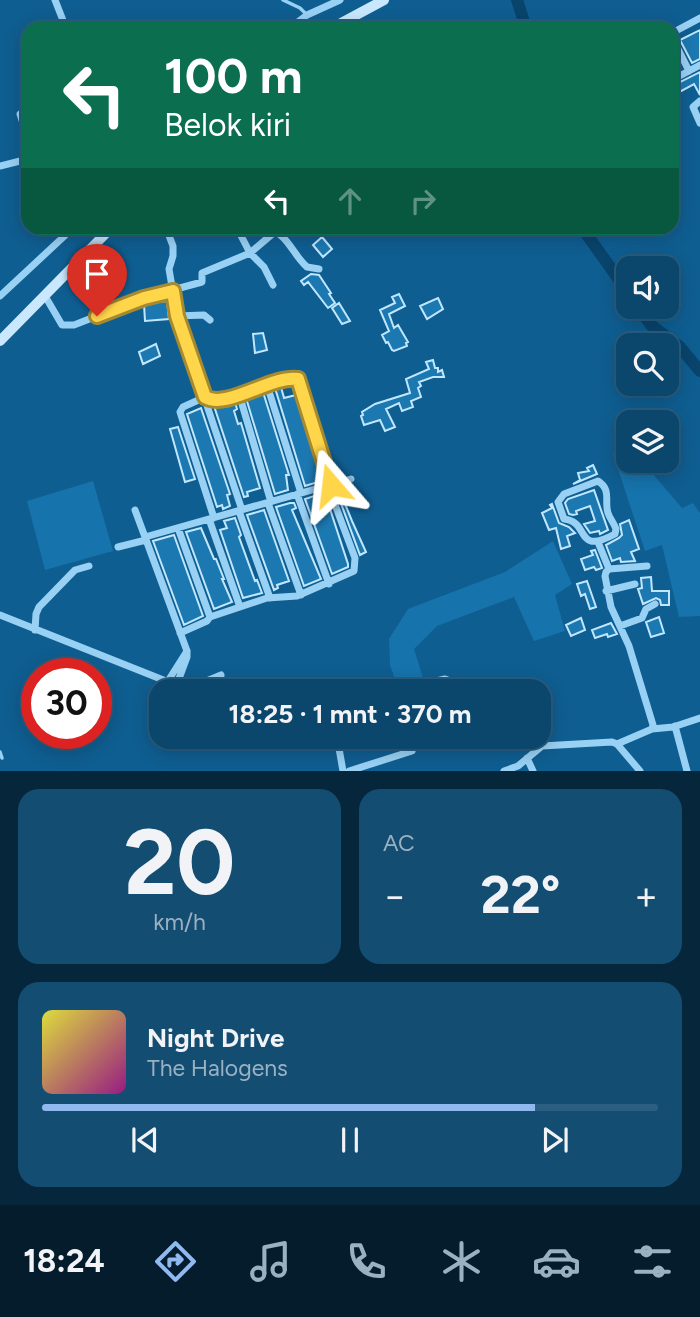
<!DOCTYPE html>
<html lang="id">
<head>
<meta charset="utf-8">
<style>
	body { margin:0; font-family:Figtree,sans-serif; background:#144d72; color:#f1f3f6; height:100vh; display:flex; flex-direction:column; font-size:26px; white-space:nowrap }
	* { box-sizing:border-box; margin:0 }
	p { font-size:23px; color:#9ab1c2 }
	.icon { flex:none; width:38px; height:38px; fill:none; stroke:currentColor; stroke-width:2; stroke-linecap:round; stroke-linejoin:round }
	.map { position:relative; height:771px; overflow:hidden }
	.details { display:flex; flex-direction:column; gap:18px; padding:18px; background:#06263c; flex:1 }
	.details>* { flex:none }
	.guide { position:absolute; left:21px; top:21px; width:658px; height:214px; border-radius:21px; box-shadow:0 4px 18px #0003,0 0 0 2px #2b5e80; background:#0b6e4f; color:#fff; overflow:hidden }
	.fabs { position:absolute; left:616px; top:256px; display:grid; gap:14px }
	.fabs a { display:grid; place-items:center; width:63px; height:63px; border-radius:14px; background:#0b466d; box-shadow:0 4px 18px #0003,0 0 0 2px #2b5e80; font-size:35px }
	.speed { position:absolute; left:21px; top:658px; display:flex; gap:14px; font-size:35px; font-weight:700; text-align:center }
	.speed>* { display:grid; place-content:center; width:91px; height:91px; border-radius:50%; background:#0b466d; box-shadow:0 4px 18px #0003,0 0 0 2px #2b5e80; line-height:1 }
	.speed .limit { border:10px solid #d22; background:#fff; color:#111 }
	.pin { position:absolute; display:grid; place-items:center; width:60px; height:60px; color:#fff; margin:-72px -30px; border-radius:50% 50% 50% 0; rotate:-45deg; box-shadow:0 0 7px #0007 }
	.pin .icon { rotate:45deg }
	.me { position:absolute; width:77px; margin:-38px; rotate:343deg; stroke-linejoin:round; filter:drop-shadow(0 0 5px #0008) }
	.turn { display:flex; align-items:center; gap:24px; height:147px; padding:0 28px; font-size:32px }
	.turn .icon { width:91px; height:91px; stroke-width:2.5 }
	.turn b { display:block; font-size:49px; line-height:60px }
	.lanes { display:flex; align-items:center; height:66px; padding:0 28px; background:#0003; justify-content:center; gap:35px; direction:ltr }
	.lanes .off { opacity:.35 }
	.big { font-size:52px; font-weight:700; line-height:1.1 }
	.details .tile { flex:1; display:flex; flex-direction:column; justify-content:center; gap:10px; min-width:0; padding:0 24px; border-radius:21px; background:#144d72 }
	.details .dial { align-items:center; gap:0 }
	.dial b { font-size:91px; line-height:1 }
	.song { display:flex; align-items:center; gap:21px }
	.cover { width:84px; height:84px; border-radius:10px; background:linear-gradient(135deg,hsl(60 70% 55%),hsl(310 70% 35%)) }
	.played { height:7px; border-radius:4px; background:linear-gradient(90deg,#90b9f0 80%,#2b5e80 80%) }
	.keys { display:flex; justify-content:space-around; direction:ltr }
	.heat { display:flex; justify-content:space-between; align-items:center; font-size:38px; direction:ltr }
	.details .tiles { flex:1; display:grid; gap:18px; grid-template-columns:1fr 1fr }
	.tile:last-child { grid-column:span 2 }
	.trip { position:absolute; left:149px; top:679px; width:402px; height:70px; border-radius:21px; background:#0b466d; box-shadow:0 4px 18px #0003,0 0 0 2px #2b5e80; font-weight:700; line-height:70px; text-align:center }
	.tab-bar { display:flex; height:112px; justify-content:space-around; align-items:center; background:#041c2c; color:#9ab1c2 }
	.tab-bar .icon { width:49px; height:49px }
	.tab-bar .selected { color:#90b9f0 }
	.tab-bar b { font-size:32px; color:#f1f3f6 }
	.map>svg:first-child { display:block }
	.green { fill:#1673ac }
	.lines { fill:none; stroke-linecap:round; stroke-linejoin:round }
	.river { stroke:#09446c; stroke-width:12 }
	.building { fill:#1c78b1; stroke:#c1e7fe; stroke-width:2 }
	.lane { stroke:#99d1f4; stroke-width:3.5 }
	.street { stroke:#99d1f4; stroke-width:7 }
	.secondary { stroke:#c9e8fd; stroke-width:10 }
	.route-casing { stroke:#a68a30; stroke-width:18 }
	.route { stroke:#ffd54a; stroke-width:12 }
</style>
</head>
<body>
<div class="map">
<svg width="700" height="771" viewBox="0 0 700 771">
	<rect width="100%" height="100%" fill="#0f5e91"/>
	<path class="green" d="M628 445V460H641L682 508 693 503 700 513V616L679 617 662 545 645 551 613 454Z
		M93 481 113 551 45 570 27 501Z
		M553 541 572 584 555 595 565 631 534 641 514 597 437 626 414 649 427 691H399L390 665 389 639 408 609 505 572Z"/>
	<g class="lines">
		<path class="river" d="M517 0 526 28
			M582 228 628 292
			M638 306 651 325 680 347 700 371"/>
	</g>
	<path class="building" d="M700 30V59L692 63 680 40Z
		M700 72V95L694 84 672 96V86Z
		M322 237 332 249 323 257 313 245Z
		M311 274 319 275 331 293 329 294 335 303 328 308 308 282 304 285 301 281Z
		M399 294 405 306 389 314 394 328 398 325 408 342 406 343 407 346 394 351 392 350 388 342 386 343 382 335 389 331 380 310 395 303 392 297Z
		M438 298 443 309 427 319 420 306Z
		M167 301 169 319 145 321 144 304Z
		M339 303 350 321 342 324 332 308Z
		M263 333 267 350 255 353 253 334Z
		M156 344 160 356 143 364 139 352Z
		M433 360 435 368H438V372L442 370 444 377H433L419 382 421 386 418 388 421 397 411 401 413 407 402 411 399 403 386 409 395 427 385 431 380 420 364 425 361 416 363 415 362 412 375 404 410 393 406 379 429 369 426 362Z
		M281 387 284 398 296 395 314 448 321 481 305 486 275 388Z
		M263 392 289 475H286L288 490 275 494 246 398Z
		M235 402 237 409 234 411 238 424 241 423 260 488 247 492 248 496 244 497 214 406 220 407Z
		M201 408 230 494 227 495 230 506 223 509 222 505 217 507 187 414Z
		M178 427 195 479 185 482 170 429Z
		M593 465 597 474 573 484 580 480 578 473 589 471 587 468Z
		M339 489 352 521 366 552 360 555 336 490Z
		M594 490 608 530 600 534 599 531 590 533 584 524 595 521 590 506 576 511 577 514 573 515 569 514 565 503 568 499Z
		M320 494 326 510 330 509 348 564V567L332 574 305 499Z
		M290 503H294L296 508 292 510 321 579 304 586 276 507Z
		M552 504 559 523 569 527 575 533 567 536 570 546 561 549 556 528 549 530 542 513 552 508 550 505Z
		M264 510 289 581 277 585 278 588 274 590 247 515Z
		M235 518 241 535 239 537 255 581 257 580 262 593 243 598 220 530 227 528 224 521Z
		M629 520 639 549 631 552 635 561 621 562 620 558 612 561 606 545 619 538 622 535 620 524Z
		M201 528 214 559H216L224 579H222L232 602 214 609 186 532Z
		M174 535 203 616 184 625 153 541Z
		M595 550 602 568 596 570 594 567 585 570 581 559 593 555 591 551Z
		M651 577 652 591H669V605H661L660 600 656 598 643 604 638 589 642 588 641 578Z
		M587 581 596 607 590 609 585 594 581 596 577 584Z
		M659 617 664 633 651 637 646 622Z
		M581 618 585 630 571 636 566 625Z
		M611 623 617 634 608 637 607 634 595 638 592 630Z"/>
	<g class="lines">
		<path class="lane" d="M283 0 300 8 306 14
			M0 752 2 758"/>
		<path class="street" d="M55 0 66 28
			M351 18 357 28
			M290 28 307 15 340 0
			M672 33 700 18
			M672 37 689 71
			M672 80 700 65
			M700 101 693 107 700 123
			M28 108 20 114 28 139
			M0 166 28 159
			M163 228 168 233 173 246V256L169 269 177 316 242 510
			M237 228 250 253 264 267 273 285
			M266 228C288 233 292 254 307 267L319 269
			M0 296 73 228
			M45 296 62 325H74L143 298 202 282V273L250 253 277 230
			M177 316 204 315 210 320
			M267 385 301 493
			M598 481C612 490 604 501 608 513 610 519 614 523 616 529L615 534C574 556 591 522 564 519L558 502 564 494Z
			M297 494 329 584
			M271 502 239 394C252 389 290 374 300 382L331 485
			M268 503 301 595
			M135 510 145 537
			M239 511 270 598
			M214 518 180 412 183 407 205 397 218 401 239 394
			M209 519 240 607
			M178 528 210 617 207 621 180 633
			M598 542 609 569
			M118 547 146 540
			M606 591 635 584
			M0 615 191 691
			M210 617 267 598 297 596 354 571 355 558 328 486
			M620 626 642 618 646 609 655 604
			M35 630 36 614 39 607 75 570 89 566
			M168 681 187 651
			M177 684 187 657V651L145 537 351 479
			M187 689 221 675
			M401 689 445 679 450 681 455 691
			M675 726 687 771
			M652 729 673 727 700 718
			M337 737 343 771
			M474 737 542 746
			M617 744 652 729 653 725 629 646 611 607 605 576 606 572 609 569 647 566
			M527 758 533 771
			M349 771 412 751
			M504 771 518 766 542 746 612 742 617 744 640 771"/>
		<path class="secondary" d="M332 28 384 0
			M0 341 111 228"/>
	</g>
	<g class="lines">
		<defs>
			<path id="route" d="M97 316 144 298 173 291 177 316 205 397C227 410 271 375 298 379L331 485"/>
		</defs>
		<use href="#route" class="route-casing"/>
		<use href="#route" class="route"/>
	</g>
</svg>
<div class="fabs">
<a><svg class="icon" aria-label="sound" viewBox="0 0 24 24"><path d="M4 9h4l5-4v14l-5-4H4zM17 9q2 3 0 6"/></svg></a>
<a><svg class="icon" aria-label="search" viewBox="0 0 24 24"><circle cx="10" cy="10" r="6"/><path d="M15 15l6 6"/></svg></a>
<a><svg class="icon" aria-label="layers" viewBox="0 0 24 24"><path d="M12 4l9 5-9 5-9-5zM3 14l9 5 9-5"/></svg></a>
</div>
<div class="speed"><div class="limit">30</div></div>
<div class="pin" style="left:97px;top:316px;background:#d93025"><svg class="icon" aria-label="arrive" viewBox="0 0 24 24"><path d="M6 21V4h12l-3 4 3 4H6"/></svg></div>
<svg class="me" style="left:331px;top:485px" viewBox="-20 -20 40 40"><path d="M0-17L14 15 0 8-14 15z" fill="#ffd54a" stroke="#fff" stroke-width="4"/></svg>
<div class="trip">18:25 · 1 mnt · 370 m</div>
<div class="guide">
<div class="turn"><svg class="icon" aria-label="left" viewBox="0 0 24 24"><path d="M17 20v-9H6M10 6l-5 5 5 5"/></svg><div><b>100 m</b>Belok kiri</div></div>
<div class="lanes"><svg class="icon" aria-label="left" viewBox="0 0 24 24"><path d="M17 20v-9H6M10 6l-5 5 5 5"/></svg><svg class="icon off" aria-label="ahead" viewBox="0 0 24 24"><path d="M12 20V5M6 11l6-6 6 6"/></svg><svg class="icon off" aria-label="right" viewBox="0 0 24 24"><path d="M7 20v-9h11M14 6l5 5-5 5"/></svg></div>
</div>
</div>
<section class="details">
<div class="tiles">
<div class="tile dial"><b>20</b><p>km/h</p></div>
<div class="tile"><p>AC</p>
<div class="heat"><a>−</a><b class="big">22°</b><a>+</a></div>
</div>
<div class="tile">
<div class="song"><i class="cover"></i><div><b>Night Drive</b><p>The Halogens</p></div></div>
<div class="played"></div>
<div class="keys"><svg class="icon" aria-label="previous" viewBox="0 0 24 24"><path d="M18 5L8 12l10 7zM5 5v14"/></svg><svg class="icon" aria-label="pause" viewBox="0 0 24 24"><path d="M8 5v14M16 5v14"/></svg><svg class="icon" aria-label="next" viewBox="0 0 24 24"><path d="M6 5l10 7-10 7zM19 5v14"/></svg></div>
</div>
</div>
</section>
<nav class="tab-bar">
<b>18:24</b>
<svg class="icon selected" aria-label="directions" viewBox="0 0 24 24"><path d="M12 3l9 9-9 9-9-9zM9 14v-3h6M13 9l2 2-2 2"/></svg>
<svg class="icon" aria-label="music" viewBox="0 0 24 24"><path d="M9 18V5l10-2v13"/><circle cx="6" cy="18" r="3"/><circle cx="16" cy="16" r="3"/></svg>
<svg class="icon" aria-label="phone" viewBox="0 0 24 24"><path d="M5 4h4l2 5-3 2q2 4 5 5l2-3 5 2v4C11 20 4 13 5 4z"/></svg>
<svg class="icon" aria-label="climate" viewBox="0 0 24 24"><path d="M12 3v18M4 7l16 10M4 17L20 7"/></svg>
<svg class="icon" aria-label="car" viewBox="0 0 24 24"><path d="M5 17H2v-5l4-1 3-4h7l3 4 3 1v5h-3M9 17h6M6 11h13"/><circle cx="7" cy="17" r="2"/><circle cx="17" cy="17" r="2"/></svg>
<svg class="icon" aria-label="filters" viewBox="0 0 24 24"><path d="M4 7h16M4 17h16"/><circle cx="9" cy="7" r="2"/><circle cx="15" cy="17" r="2"/></svg>
</nav>
</body>
</html>
